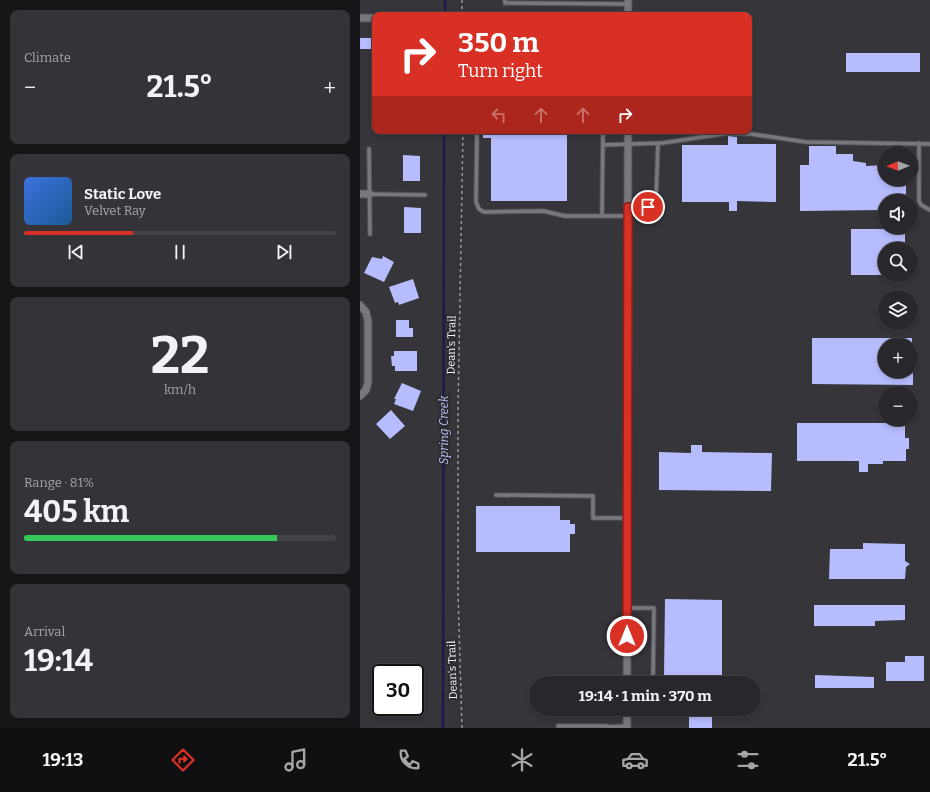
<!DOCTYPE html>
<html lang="en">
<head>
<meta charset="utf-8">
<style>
	body { margin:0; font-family:Bitter,serif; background:#343438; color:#f1f3f6; height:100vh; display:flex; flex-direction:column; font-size:15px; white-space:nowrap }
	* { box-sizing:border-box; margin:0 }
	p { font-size:13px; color:#a5a6a9 }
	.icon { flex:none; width:22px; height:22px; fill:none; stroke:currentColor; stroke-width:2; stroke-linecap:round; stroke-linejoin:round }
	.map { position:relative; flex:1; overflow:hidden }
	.sheet { display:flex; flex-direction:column; gap:10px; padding:10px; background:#161618; width:360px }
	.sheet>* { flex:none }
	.guide { position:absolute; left:12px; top:12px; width:380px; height:122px; border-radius:8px; box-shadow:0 2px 6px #0003,0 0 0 1px #444448; background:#d93025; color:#fff; overflow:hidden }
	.needle { width:26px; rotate:269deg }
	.controls { position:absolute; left:518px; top:146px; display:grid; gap:8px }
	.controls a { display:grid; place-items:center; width:40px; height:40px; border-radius:50%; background:#28282c; box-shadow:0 2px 6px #0003,0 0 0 1px #444448; font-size:20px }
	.speed { position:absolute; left:12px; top:664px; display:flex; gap:8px; font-size:20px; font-weight:700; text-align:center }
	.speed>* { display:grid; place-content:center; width:52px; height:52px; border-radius:50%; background:#28282c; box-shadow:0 2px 6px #0003,0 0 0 1px #444448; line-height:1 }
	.speed .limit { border:2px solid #111; border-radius:6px; background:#fff; color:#111 }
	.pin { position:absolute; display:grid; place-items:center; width:34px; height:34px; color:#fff; margin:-17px; border:2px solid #fff; border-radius:50%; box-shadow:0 1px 4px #0007 }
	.me { position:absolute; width:44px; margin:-22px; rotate:0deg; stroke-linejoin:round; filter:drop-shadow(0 0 3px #0008) }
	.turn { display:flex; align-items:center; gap:14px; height:84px; padding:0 20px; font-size:18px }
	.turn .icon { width:52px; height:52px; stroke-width:2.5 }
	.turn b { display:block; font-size:28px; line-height:34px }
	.lanes { display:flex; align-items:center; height:38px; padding:0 20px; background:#0003; justify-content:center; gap:20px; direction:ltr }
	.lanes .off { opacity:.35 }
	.big { font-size:30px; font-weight:700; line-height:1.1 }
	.sheet .widget { flex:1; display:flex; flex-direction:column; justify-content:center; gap:6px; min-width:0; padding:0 14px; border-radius:8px; background:#343438 }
	.sheet .dial { align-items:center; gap:0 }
	.dial b { font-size:52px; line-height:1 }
	.song { display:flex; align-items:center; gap:12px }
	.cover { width:48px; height:48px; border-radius:6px; background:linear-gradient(135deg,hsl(220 70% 55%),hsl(210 70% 35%)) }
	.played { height:4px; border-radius:2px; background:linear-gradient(90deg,#d93025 35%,#444448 35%) }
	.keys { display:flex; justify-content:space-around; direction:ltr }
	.heat { display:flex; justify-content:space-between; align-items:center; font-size:22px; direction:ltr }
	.charge { height:6px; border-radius:3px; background:linear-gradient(90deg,#34c759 81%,#444448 0) }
	.trip { position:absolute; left:169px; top:676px; width:232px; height:40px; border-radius:20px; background:#28282c; box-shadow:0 2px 6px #0003,0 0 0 1px #444448; font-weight:700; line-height:40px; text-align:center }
	.tab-bar { display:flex; height:64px; justify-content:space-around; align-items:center; background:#101012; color:#a5a6a9 }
	.tab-bar .icon { width:28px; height:28px }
	.tab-bar .selected { color:#d93025 }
	.tab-bar b { font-size:18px; color:#f1f3f6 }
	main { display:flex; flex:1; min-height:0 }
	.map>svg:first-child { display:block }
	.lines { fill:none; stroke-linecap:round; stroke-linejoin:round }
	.stream { stroke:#1d1a4d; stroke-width:2.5 }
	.building { fill:#b6bcfd }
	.service-casing { stroke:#505155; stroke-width:5.5 }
	.minor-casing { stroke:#505155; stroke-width:9 }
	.path { stroke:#98989c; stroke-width:1.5; stroke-dasharray:3 3; stroke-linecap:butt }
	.service { stroke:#77777d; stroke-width:3.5 }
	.minor { stroke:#77777d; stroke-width:7 }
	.route-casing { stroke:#8d1f18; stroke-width:10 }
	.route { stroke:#d93025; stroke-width:7 }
	.labels { text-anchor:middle; stroke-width:4; stroke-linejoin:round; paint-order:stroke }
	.street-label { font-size:11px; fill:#f4f5f8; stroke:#2b2b30 }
	.water-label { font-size:12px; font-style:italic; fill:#babff3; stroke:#2b2b30 }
</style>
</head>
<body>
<main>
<section class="sheet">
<div class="widget"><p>Climate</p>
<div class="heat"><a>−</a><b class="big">21.5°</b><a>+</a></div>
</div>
<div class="widget">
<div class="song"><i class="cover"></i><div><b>Static Love</b><p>Velvet Ray</p></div></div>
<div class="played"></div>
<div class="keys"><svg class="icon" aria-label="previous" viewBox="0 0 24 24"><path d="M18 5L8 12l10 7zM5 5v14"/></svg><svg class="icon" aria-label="pause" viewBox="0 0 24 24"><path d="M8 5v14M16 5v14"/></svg><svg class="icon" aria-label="next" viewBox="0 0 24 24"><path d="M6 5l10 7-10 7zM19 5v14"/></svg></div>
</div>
<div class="widget dial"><b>22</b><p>km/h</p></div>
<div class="widget"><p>Range · 81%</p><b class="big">405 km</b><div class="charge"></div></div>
<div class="widget"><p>Arrival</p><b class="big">19:14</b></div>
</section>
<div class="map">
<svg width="570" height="728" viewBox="0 0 570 728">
	<rect width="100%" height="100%" fill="#35353a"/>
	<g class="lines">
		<path class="stream" d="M85 15V0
			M83 728 84 131"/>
	</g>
	<path class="building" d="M0 38H15V49H0Z
		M486 53H560V72H486Z
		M123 131H207V201H131V138H123Z
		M368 136 377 137V144H416V202L377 201V211H369V202H322V145H368Z
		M449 146H476V154H493V161L506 163V166L525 165V179H546V201H525V210L440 211V165H449Z
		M43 155 60 156V181H43Z
		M44 207 61 208V233H44Z
		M491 229H545V249H525V275H491Z
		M23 256 34 262 24 282 4 273 12 257 22 259Z
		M53 279 59 298 39 305 38 302 35 303 29 287Z
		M36 320H49V328H53V337H36Z
		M452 338H552V345H525V371H553V385L452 384Z
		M34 351H57V371H35V366H32L31 356H34Z
		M42 383 61 391 53 411 34 404 36 399H34Z
		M31 410 45 426 30 439 16 424Z
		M437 423H545V438H549V449H546V461H523V464H508V472H499V461H437Z
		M331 445H342V452L412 453 411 491 299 490V452L331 453Z
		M116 506H200V520H210V524H215V534H210V552H116Z
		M503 543 545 544V561L550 564 546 567 545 579H469L470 549H503Z
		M305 599 362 600V675H304Z
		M454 605H545V620L515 621V626H454Z
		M545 656H564V681H526V662H545Z
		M455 675 514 677V688H455Z
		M329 709H352V728H329Z"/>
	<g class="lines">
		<defs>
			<path id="service" d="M145 0V3L268 4
				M117 131 116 202 119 209 124 212 183 211 205 216H268
				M559 143V201L561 205 570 210
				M243 145 302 143 369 133 391 134 446 142 570 144
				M9 149 10 234
				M10 194 65 195
				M268 207H292L296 201 298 143
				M242 216 243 131
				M136 495 233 496V518H268
				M267 679H293L294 608H267
				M198 726H247
				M247 727 267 726"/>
			<path id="minor" d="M268 0V15
				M0 18H15
				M0 194H10
				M0 305 6 312 8 321V383L6 390 0 396
				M267 683 268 131
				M267 728V709"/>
		</defs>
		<use href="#service" class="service-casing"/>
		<use href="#minor" class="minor-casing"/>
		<path class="path" d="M102 0V15
			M102 728 98 593V409L103 131"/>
		<use href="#service" class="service"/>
		<use href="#minor" class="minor"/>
	</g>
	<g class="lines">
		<defs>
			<path id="route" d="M267 636 268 207H288"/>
		</defs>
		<use href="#route" class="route-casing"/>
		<use href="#route" class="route"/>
	</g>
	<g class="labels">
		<g class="street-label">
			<text transform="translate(91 345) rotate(-89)" y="4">Dean's Trail</text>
			<text transform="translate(92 670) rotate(-92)" y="4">Dean's Trail</text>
		</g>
		<g class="water-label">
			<text transform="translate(84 430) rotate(-90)" y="4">Spring Creek</text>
		</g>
	</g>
</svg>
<div class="controls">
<a><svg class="needle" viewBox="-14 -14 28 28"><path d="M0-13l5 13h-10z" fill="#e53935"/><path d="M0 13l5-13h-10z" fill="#a5a6a9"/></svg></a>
<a><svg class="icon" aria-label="sound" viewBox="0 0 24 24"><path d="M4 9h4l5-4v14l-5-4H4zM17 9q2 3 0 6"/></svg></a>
<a><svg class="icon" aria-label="search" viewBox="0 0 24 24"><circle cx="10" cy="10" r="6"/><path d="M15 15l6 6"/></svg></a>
<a><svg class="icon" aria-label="layers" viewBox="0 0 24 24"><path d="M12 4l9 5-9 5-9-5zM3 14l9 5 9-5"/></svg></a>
<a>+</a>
<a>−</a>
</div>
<div class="speed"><div class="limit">30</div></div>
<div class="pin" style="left:288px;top:207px;background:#d93025"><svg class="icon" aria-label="arrive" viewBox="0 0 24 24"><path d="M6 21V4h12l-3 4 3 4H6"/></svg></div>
<svg class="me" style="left:267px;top:636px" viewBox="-20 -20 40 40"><circle r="17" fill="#d93025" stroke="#fff" stroke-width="3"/><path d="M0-11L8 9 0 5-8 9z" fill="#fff"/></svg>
<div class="trip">19:14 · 1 min · 370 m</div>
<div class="guide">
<div class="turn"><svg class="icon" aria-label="right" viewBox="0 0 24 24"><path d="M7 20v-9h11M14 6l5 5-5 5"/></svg><div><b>350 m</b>Turn right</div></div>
<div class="lanes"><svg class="icon off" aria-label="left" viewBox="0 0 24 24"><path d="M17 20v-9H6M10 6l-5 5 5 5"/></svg><svg class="icon off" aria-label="ahead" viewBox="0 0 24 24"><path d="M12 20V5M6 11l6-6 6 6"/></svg><svg class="icon off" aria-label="ahead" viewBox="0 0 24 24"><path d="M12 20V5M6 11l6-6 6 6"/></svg><svg class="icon" aria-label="right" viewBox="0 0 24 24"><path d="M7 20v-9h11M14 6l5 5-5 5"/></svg></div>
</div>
</div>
</main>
<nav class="tab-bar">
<b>19:13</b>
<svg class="icon selected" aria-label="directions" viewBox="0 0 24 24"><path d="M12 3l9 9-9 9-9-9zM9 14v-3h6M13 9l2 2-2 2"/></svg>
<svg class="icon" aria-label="music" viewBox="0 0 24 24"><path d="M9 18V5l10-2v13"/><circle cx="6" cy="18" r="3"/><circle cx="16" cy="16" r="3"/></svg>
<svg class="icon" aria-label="phone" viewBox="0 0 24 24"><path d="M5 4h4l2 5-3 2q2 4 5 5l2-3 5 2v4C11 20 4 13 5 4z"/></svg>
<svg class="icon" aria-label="climate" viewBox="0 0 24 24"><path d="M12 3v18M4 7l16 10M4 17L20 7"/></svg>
<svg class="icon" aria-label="car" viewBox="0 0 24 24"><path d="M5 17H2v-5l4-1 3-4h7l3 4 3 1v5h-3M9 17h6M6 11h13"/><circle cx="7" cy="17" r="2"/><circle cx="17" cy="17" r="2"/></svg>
<svg class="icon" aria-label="filters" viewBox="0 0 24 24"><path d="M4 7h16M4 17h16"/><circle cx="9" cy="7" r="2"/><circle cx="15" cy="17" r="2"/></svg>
<b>21.5°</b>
</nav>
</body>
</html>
